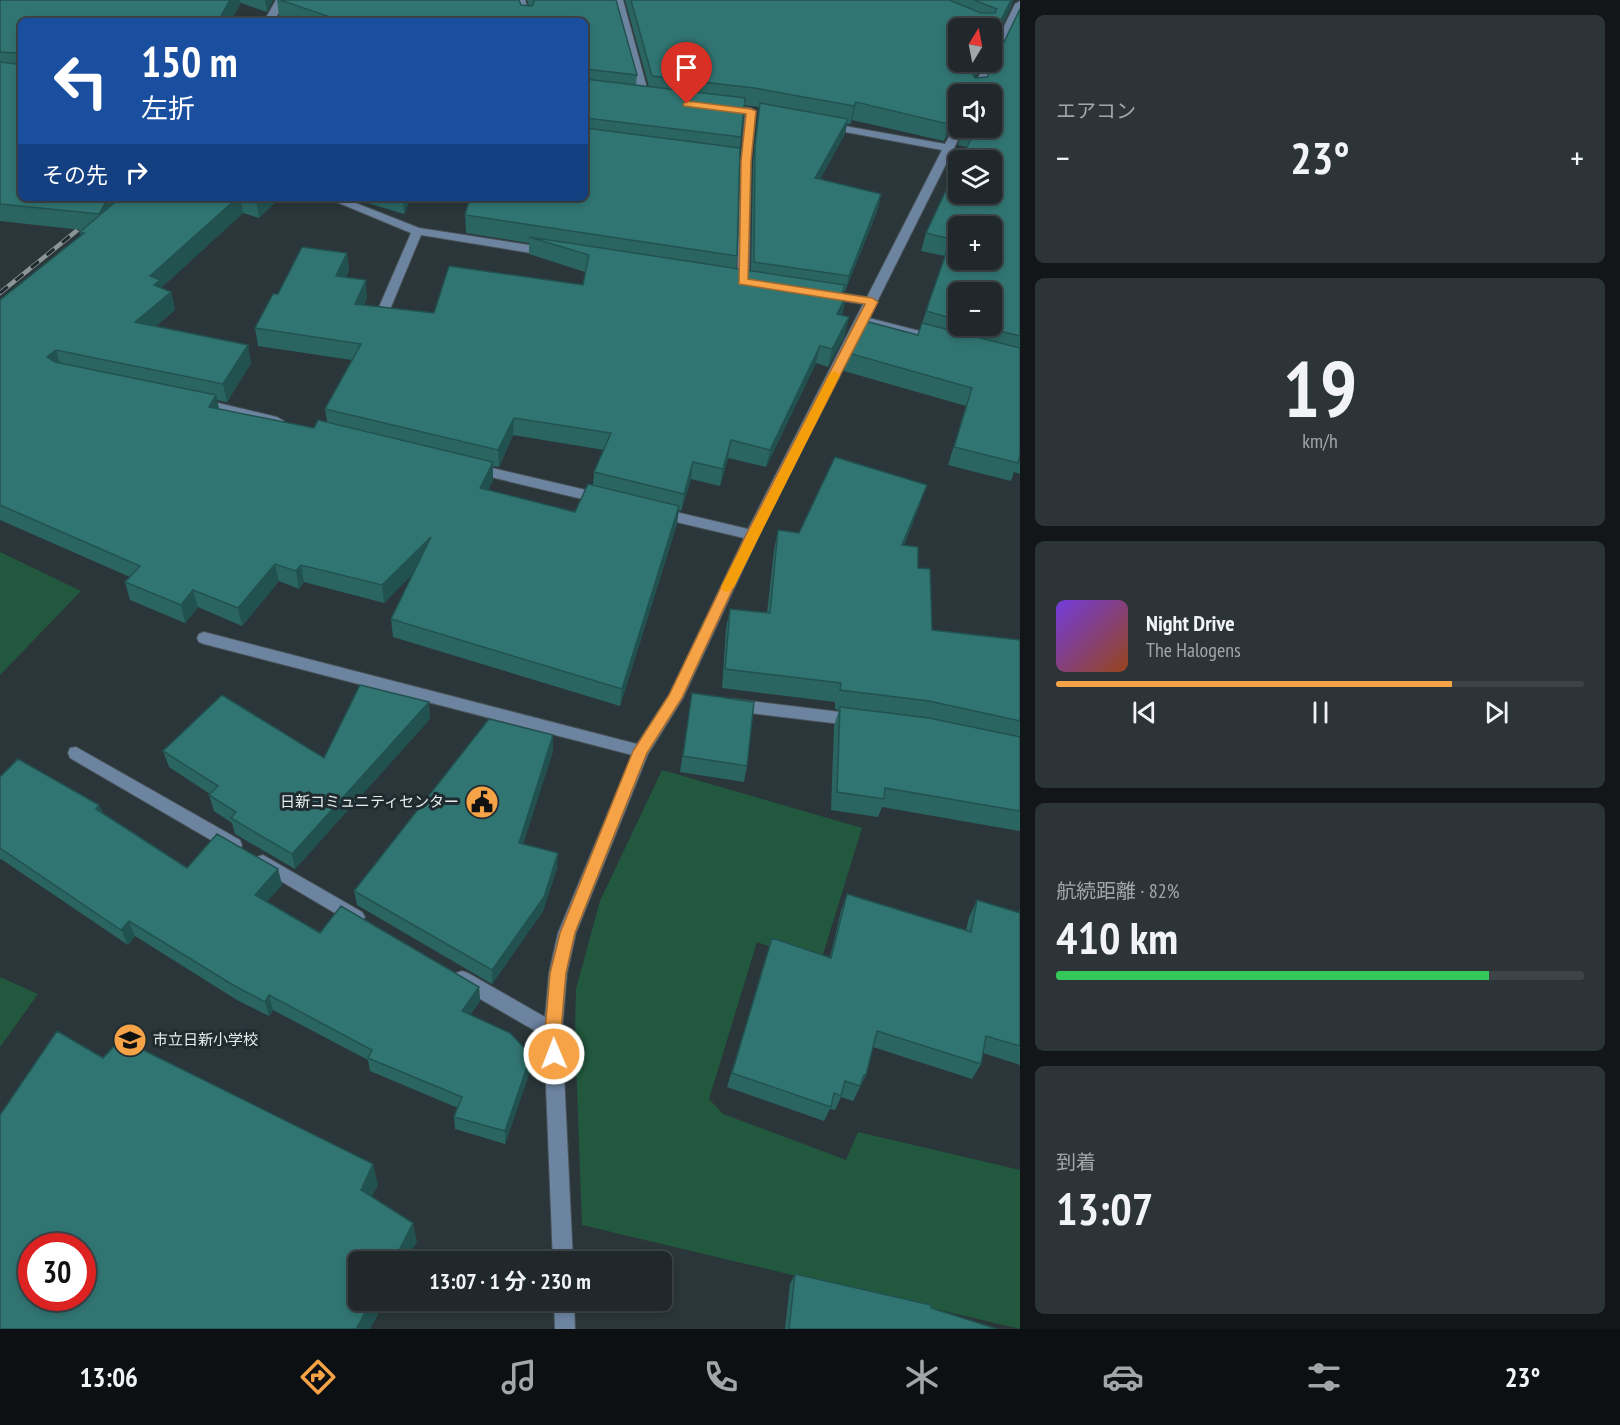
<!DOCTYPE html>
<html lang="ja">
<head>
<meta charset="utf-8">
<style>
	body { margin:0; font-family:"PT Sans Narrow","Noto Sans JP",sans-serif; background:#2d3438; color:#f1f3f6; height:100vh; display:flex; flex-direction:column; font-size:22px; white-space:nowrap }
	* { box-sizing:border-box; margin:0 }
	p { font-size:20px; color:#a2a6a9 }
	.icon { flex:none; width:33px; height:33px; fill:none; stroke:currentColor; stroke-width:2; stroke-linecap:round; stroke-linejoin:round }
	.map { position:relative; flex:1; overflow:hidden }
	.side { display:flex; flex-direction:column; gap:15px; padding:15px; background:#121618; width:600px }
	.side>* { flex:none }
	.hud { position:absolute; left:18px; top:18px; width:570px; height:183px; border-radius:9px; box-shadow:0 3px 9px #0003,0 0 0 2px #3d4448; background:#1a4fa0; color:#fff; overflow:hidden }
	.needle { width:39px; rotate:10deg }
	.tools { position:absolute; left:948px; top:18px; display:grid; gap:12px }
	.tools a { display:grid; place-items:center; width:54px; height:54px; border-radius:9px; background:#20282c; box-shadow:0 3px 9px #0003,0 0 0 2px #3d4448; font-size:30px }
	.speed { position:absolute; left:18px; top:1233px; display:flex; gap:12px; font-size:30px; font-weight:700; text-align:center }
	.speed>* { display:grid; place-content:center; width:78px; height:78px; border-radius:50%; background:#20282c; box-shadow:0 3px 9px #0003,0 0 0 2px #3d4448; line-height:1 }
	.speed .limit { border:9px solid #d22; background:#fff; color:#111 }
	.pin { position:absolute; display:grid; place-items:center; width:51px; height:51px; color:#fff; margin:-62px -26px; border-radius:50% 50% 50% 0; rotate:-45deg; box-shadow:0 0 6px #0007 }
	.pin .icon { rotate:45deg }
	.me { position:absolute; width:66px; margin:-33px; rotate:359deg; stroke-linejoin:round; filter:drop-shadow(0 0 4px #0008) }
	.turn { display:flex; align-items:center; gap:21px; height:126px; padding:0 24px; font-size:27px }
	.turn .icon { width:78px; height:78px; stroke-width:2.5 }
	.turn b { display:block; font-size:42px; line-height:51px }
	.then { display:flex; align-items:center; height:57px; padding:0 24px; background:#0003; gap:12px; font-size:22px }
	.big { font-size:45px; font-weight:700; line-height:1.1 }
	.side .widget { flex:1; display:flex; flex-direction:column; justify-content:center; gap:9px; min-width:0; padding:0 21px; border-radius:9px; background:#2d3438 }
	.side .dial { align-items:center; gap:0 }
	.dial b { font-size:78px; line-height:1 }
	.song { display:flex; align-items:center; gap:18px }
	.cover { width:72px; height:72px; border-radius:9px; background:linear-gradient(135deg,hsl(260 70% 55%),hsl(20 70% 35%)) }
	.played { height:6px; border-radius:3px; background:linear-gradient(90deg,#f6a246 75%,#3d4448 75%) }
	.keys { display:flex; justify-content:space-around; direction:ltr }
	.heat { display:flex; justify-content:space-between; align-items:center; font-size:33px; direction:ltr }
	.charge { height:9px; border-radius:4px; background:linear-gradient(90deg,#34c759 82%,#3d4448 0) }
	.trip { position:absolute; left:348px; top:1251px; width:324px; height:60px; border-radius:9px; background:#20282c; box-shadow:0 3px 9px #0003,0 0 0 2px #3d4448; font-weight:700; line-height:60px; text-align:center }
	.menu { display:flex; height:96px; justify-content:space-around; align-items:center; background:#0d1012; color:#a2a6a9 }
	.menu .icon { width:42px; height:42px }
	.menu .on { color:#f6a246 }
	.menu b { font-size:27px; color:#f1f3f6 }
	main { display:flex; flex:1; min-height:0 }
	.map>svg:first-child { display:block }
	.green { fill:#22593e }
	.lines { fill:none; stroke-linecap:round; stroke-linejoin:round }
	.minor-casing { stroke:#485357; stroke-width:2 }
	.minor { fill:#6d84a1; fill-rule:evenodd }
	.rail-casing { stroke:#8b9598; stroke-width:4.5 }
	.rail { stroke:#202b30; stroke-width:3; stroke-dasharray:10; stroke-linecap:butt }
	.wall { fill:#2a6562; fill-rule:evenodd }
	.shaded-wall { fill:#225250 }
	.building { fill:#317572; stroke:#225250; stroke-width:1.5; fill-rule:evenodd }
	.route { fill:#f6a246; stroke:#a0692e; stroke-width:1.5 }
	.slow { fill:#f59e0b }
	.labels { text-anchor:middle; stroke-width:6; stroke-linejoin:round; paint-order:stroke }
	.poi-label { font-size:15px; fill:#e5edef; stroke:#202b30; text-anchor:end }
</style>
</head>
<body>
<main>
<div class="map">
<svg width="1020" height="1329" viewBox="0 0 1020 1329">
	<rect width="100%" height="100%" fill="#2a363a"/>
	<path class="green" d="M0 552 81 591 0 675Z
		M662 770 862 828 820 964 757 942 709 1099 723 1114 846 1160 858 1132 1020 1170V1329L582 1225 575 1033 576 989 600 901Z
		M0 977 38 994 0 1047Z"/>
	<g class="lines">
		<defs>
			<path id="minor" d="M276 0H286L274 21H264Z
				M515 0H525L532 21H522Z
				M613 0H623L650 99 649 101 640 99Z
				M1020 1V14L980 94H970L986 62H992V51L1015 4Z
				M725 105 751 108 756 111 751 161 749 281 743 285 737 281 741 161 745 114 721 110 720 108Z
				M828 123 945 144 955 126 964 128 869 318 943 337 945 340 939 344 865 325 759 535 683 698 648 754 576 933 567 973 562 1031 573 1262H553L544 1036 456 985 453 979 456 973 462 971 468 973 545 1017 549 973 558 933 632 755 204 644 199 642 197 638 199 634 204 632 637 744 669 695 744 538 659 518 652 513 659 508 748 529 863 304 828 299 822 295 828 291 867 297 942 150 824 128 823 126Z
				M327 198H343L419 228 549 248 555 252 549 256 421 235 391 307 385 311 379 307 411 233Z
				M201 399 277 417 284 421 277 425 196 406 195 403Z
				M475 464 603 494 610 499 603 504 470 472 468 469 470 466Z
				M734 699 857 714 862 716 865 720 862 724 857 726 734 711 729 709 726 705 729 701Z
				M76 747 240 840 242 845 240 850 234 852 228 850 70 758 68 753 70 748Z
				M263 855 362 912 365 917 362 922 356 925 350 922 257 867 255 862 257 857Z
				M554 1300H574L575 1329H555Z"/>
		</defs>
		<use href="#minor" class="minor-casing"/>
		<use href="#minor" class="minor"/>
		<defs>
			<path id="rail" d="M0 293 117 198"/>
		</defs>
		<use href="#rail" class="rail-casing"/>
		<use href="#rail" class="rail"/>
	</g>
	<path class="wall" d="M0 0H273L267 12 241 3 21 21V198H280L259 218 243 213 162 287V288L171 292 175 310 156 326 251 363 227 402 217 400 219 409 314 428 327 422 325 409 352 360 258 346 255 328 278 294 347 253 349 270 346 277 367 298 364 305 434 313 583 285 585 272 529 254V243L466 233 465 215 585 21H292L279 16 277 0H519L521 5 529 6 527 0H616L637 75 636 85 649 87 625 0H1013L1011 7 995 41 992 28 975 78 987 77 1020 9V474L1014 472 1011 481 948 465 966 406 844 371 848 353 918 335 945 256 921 251 926 233 967 147 958 145 963 128H992L958 94V125L954 124 944 141 852 120 850 124H847L845 134 820 179 881 194 878 209 845 291H844L843 312 841 315 845 335 828 367 816 363 766 467 728 458 720 486 691 479 681 511 679 510 677 524 620 706 393 637 391 619 413 573 384 603 304 582 299 589 279 581 242 626 198 607 185 623 130 600 125 582 130 577 0 520V300L81 236 80 232 82 230 0 221ZM744 105 759 107 753 161 751 271 736 268 737 256 740 148ZM958 292 992 326H958ZM513 435 604 450 594 472 593 486 575 512 488 490 493 480V466L499 467Z
		M351 198H411L404 214Z
		M920 504 904 545 918 568 932 630 1020 640V831L882 807 878 817 831 810 834 726 839 710 835 709V702L722 688 726 628 730 609 767 613 774 550 778 530 799 533Z
		M692 693 747 766 744 782 680 772Z
		M430 719 295 869 235 834 232 823 214 811 209 795 210 794 169 767 163 751 324 758Z
		M553 735V751L523 844 557 868 543 911 492 984 357 905 354 891Z
		M0 777 99 805 103 813 187 868 278 869 282 885 266 902 320 933 479 987 480 1001 470 1015 531 1068 505 1144 455 1129 454 1117 458 1108 370 1071 368 1060 273 1010 269 1016 237 1000 135 936 128 945 1 859 0 860Z
		M847 894 966 931 969 917 977 900 1019 913 1020 908V1065L983 1053 981 1064 972 1079 873 1047 866 1075 853 1101 841 1097 835 1110 830 1109 824 1121 727 1087 772 938 830 957 841 911Z
		M795 1274 931 1308 997 1329H785L790 1284Z"/>
	<path class="shaded-wall" d="M230 0H240L241 3 231 21H218Z
		M265 0H273L267 12Z
		M1011 0H1013L1011 7 994 42H995L992 53V43L995 32Z
		M980 62H984L968 93 973 75Z
		M856 102 852 120 850 124 854 106Z
		M958 107 954 124 944 141 948 124Z
		M848 119 845 134 812 193 815 178Z
		M881 194 878 209 845 291 849 276Z
		M108 198H122L104 232 99 214Z
		M237 198H241L243 213 162 287 164 298 171 292 175 310 139 340 135 322 150 276Z
		M258 198H280L259 218 256 200Z
		M403 198H411L404 214Z
		M347 253 349 270 338 294 336 276Z
		M366 280 367 298 357 321 355 304Z
		M847 294 843 312 833 331 837 314Z
		M849 317 845 335 828 367 832 349Z
		M248 345 251 363 227 402 223 384Z
		M820 346 816 363 766 467 770 450Z
		M56 350 61 368 47 357Z
		M216 395 220 413 209 407Z
		M514 418 513 435 499 467 498 450Z
		M731 440 728 458 720 486 723 469Z
		M493 462V480L481 506 480 488Z
		M693 462 691 479 681 511 684 494Z
		M927 485 920 504 896 565 902 545Z
		M679 506 677 524 620 706 622 689Z
		M431 537 432 555 384 603 382 585Z
		M275 564 279 581 242 626 238 608Z
		M301 565 304 582 299 589 296 571Z
		M193 590 198 607 185 623 181 605Z
		M429 702 430 719 295 869 292 854Z
		M553 735V751L519 857V843Z
		M99 805 106 821 96 809Z
		M558 853 557 868 543 911 492 984V970Z
		M278 869 282 885 259 910 255 895Z
		M129 921 135 936 128 945 121 930Z
		M479 987 480 1001 463 1025 462 1011Z
		M269 995 273 1010 269 1016 265 1002Z
		M531 1055V1068L505 1144V1131Z
		M373 1164 378 1185 365 1210 361 1190Z
		M413 1223 417 1242 406 1262H393Z
		M372 1300H386L370 1329H356Z"/>
	<path class="building" d="M0 0H230L218 21H21V198H108L99 214 0 204V62L16 64 18 55 16 53 0 52Z
		M280 0H519L521 5 532 6 534 3 533 0H616L637 75 586 69 585 70V21H334L336 19Z
		M631 0H949L981 13H995L997 9 974 0H1011L995 32V42L992 43V28H958V62H980L973 75 975 78 987 77 1020 9V336L980 326H992V292H958V320L926 311 951 239 926 233 958 165V194H992V160H961L975 130 963 128H992V94H958V107L948 124 856 102 854 106 754 88 652 76ZM958 226H992V260H958Z
		M585 79 745 98 741 137 586 118 585 119Z
		M760 103 848 119 815 178 881 194 849 276 754 262 755 146Z
		M585 128 740 148 737 256 465 215 470 198H585Z
		M120 198H237L150 276 160 280 154 285 171 292 135 322 248 345 223 384 56 350 47 357 55 362 216 395 209 407 314 428 318 420 493 462 480 488 575 512 588 484 679 506 622 689 391 619 431 537 382 585 301 565 296 571 275 564 238 608 193 590 181 605 125 582 140 566 0 505V300L84 233 80 232Z
		M529 237 845 285 842 293 847 294 837 314 849 317 832 349 820 346 770 450 731 440 723 469 693 462 684 494 594 472 611 433 514 418 498 450 325 409 361 344 255 328 273 294H278L302 247 347 253 336 276 366 280 355 304 434 313 449 266 583 285 589 255Z
		M865 321 918 335 922 323 1020 348V454L1018 463 954 447 972 388 848 353Z
		M835 457 927 485 902 545 918 547V568L930 569 932 630 1020 640V721L929 701 840 690 841 683 725 669 730 609 770 613 778 530 799 533Z
		M360 685 429 702 292 854 231 818 236 812 209 795 218 786 163 751 222 695 324 758Z
		M692 693 754 702 747 766 683 756Z
		M840 707 929 718 1020 737V811L885 788 884 799 837 792Z
		M489 719 553 735 519 843 558 853 544 897 492 970 354 891Z
		M18 759 99 805 96 809 187 868 217 834 278 869 255 895 320 933 341 906 479 987 462 1011 510 1033 531 1055 505 1131 454 1117 462 1097 368 1058 372 1050 269 995 265 1002 233 985 129 921 121 930 0 848V777Z
		M847 894 971 932 977 900 1020 913V1046L986 1036 981 1064 877 1031 866 1075H864L860 1086 845 1081 841 1096 834 1093 831 1107 732 1073 772 938 831 958Z
		M57 1031 103 1058 121 1039 373 1164 361 1190 413 1223 393 1262H358V1300H372L356 1329H0V1115ZM32 1246H82V1298H32Z
		M795 1274 931 1305V1308L997 1329H789Z"/>
	<path class="route" d="M687 101 751 109 756 111 751 161 748 279 872 298 878 302 758 535 682 698 647 753 575 933 566 973 561 1031 562 1054 560 1060 554 1062 548 1060 545 1031 550 973 560 933 633 751 669 695 746 535 865 304 739 284 741 161 746 114 684 106 683 104Z"/>
	<path class="slow" d="M835 371 840 375 734 587 727 592 723 591 721 587 829 375Z"/>
	<defs>
		<symbol id="civic-disc" viewBox="-11 -11 22 22"><circle r="9.5" fill="#f6a246" stroke="#202b30"/><path d="M-.6-6.5H3V-4.5H.6V-3L4-1V1h2V6H-6V1h2V-1L-.6-3ZM-1.2 2.5V6h2.4V2.5Z" fill="#111"/></symbol>
		<symbol id="school-disc" viewBox="-11 -11 22 22"><circle r="9.5" fill="#f6a246" stroke="#202b30"/><path d="M0-5L7-2L0 1L-7-2ZM-4 1L0 2.5L4 1V4Q0 6-4 4Z" fill="#111"/></symbol>
	</defs>
	<g fill-rule="evenodd">
		<use href="#civic-disc" x="463" y="783" width="38" height="38"/>
		<use href="#school-disc" x="111" y="1021" width="38" height="38"/>
	</g>
	<g class="labels">
		<g class="poi-label">
			<text x="459" y="807">日新コミュニティセンター</text>
			<text x="153" y="1045" text-anchor="start">市立日新小学校</text>
		</g>
	</g>
</svg>
<div class="tools">
<a><svg class="needle" viewBox="-14 -14 28 28"><path d="M0-13l5 13h-10z" fill="#e53935"/><path d="M0 13l5-13h-10z" fill="#a2a6a9"/></svg></a>
<a><svg class="icon" aria-label="sound" viewBox="0 0 24 24"><path d="M4 9h4l5-4v14l-5-4H4zM17 9q2 3 0 6"/></svg></a>
<a><svg class="icon" aria-label="layers" viewBox="0 0 24 24"><path d="M12 4l9 5-9 5-9-5zM3 14l9 5 9-5"/></svg></a>
<a>+</a>
<a>−</a>
</div>
<div class="speed"><div class="limit">30</div></div>
<div class="pin" style="left:687px;top:104px;background:#d93025"><svg class="icon" aria-label="arrive" viewBox="0 0 24 24"><path d="M6 21V4h12l-3 4 3 4H6"/></svg></div>
<svg class="me" style="left:554px;top:1054px" viewBox="-20 -20 40 40"><circle r="17" fill="#f6a246" stroke="#fff" stroke-width="3"/><path d="M0-11L8 9 0 5-8 9z" fill="#fff"/></svg>
<div class="trip">13:07 · 1 分 · 230 m</div>
<div class="hud">
<div class="turn"><svg class="icon" aria-label="left" viewBox="0 0 24 24"><path d="M17 20v-9H6M10 6l-5 5 5 5"/></svg><div><b>150 m</b>左折</div></div>
<div class="then">その先<svg class="icon" aria-label="right" viewBox="0 0 24 24"><path d="M7 20v-9h11M14 6l5 5-5 5"/></svg></div>
</div>
</div>
<section class="side">
<div class="widget"><p>エアコン</p>
<div class="heat"><a>−</a><b class="big">23°</b><a>+</a></div>
</div>
<div class="widget dial"><b>19</b><p>km/h</p></div>
<div class="widget">
<div class="song"><i class="cover"></i><div><b>Night Drive</b><p>The Halogens</p></div></div>
<div class="played"></div>
<div class="keys"><svg class="icon" aria-label="previous" viewBox="0 0 24 24"><path d="M18 5L8 12l10 7zM5 5v14"/></svg><svg class="icon" aria-label="pause" viewBox="0 0 24 24"><path d="M8 5v14M16 5v14"/></svg><svg class="icon" aria-label="next" viewBox="0 0 24 24"><path d="M6 5l10 7-10 7zM19 5v14"/></svg></div>
</div>
<div class="widget"><p>航続距離 · 82%</p><b class="big">410 km</b><div class="charge"></div></div>
<div class="widget"><p>到着</p><b class="big">13:07</b></div>
</section>
</main>
<nav class="menu">
<b>13:06</b>
<svg class="icon on" aria-label="directions" viewBox="0 0 24 24"><path d="M12 3l9 9-9 9-9-9zM9 14v-3h6M13 9l2 2-2 2"/></svg>
<svg class="icon" aria-label="music" viewBox="0 0 24 24"><path d="M9 18V5l10-2v13"/><circle cx="6" cy="18" r="3"/><circle cx="16" cy="16" r="3"/></svg>
<svg class="icon" aria-label="phone" viewBox="0 0 24 24"><path d="M5 4h4l2 5-3 2q2 4 5 5l2-3 5 2v4C11 20 4 13 5 4z"/></svg>
<svg class="icon" aria-label="climate" viewBox="0 0 24 24"><path d="M12 3v18M4 7l16 10M4 17L20 7"/></svg>
<svg class="icon" aria-label="car" viewBox="0 0 24 24"><path d="M5 17H2v-5l4-1 3-4h7l3 4 3 1v5h-3M9 17h6M6 11h13"/><circle cx="7" cy="17" r="2"/><circle cx="17" cy="17" r="2"/></svg>
<svg class="icon" aria-label="filters" viewBox="0 0 24 24"><path d="M4 7h16M4 17h16"/><circle cx="9" cy="7" r="2"/><circle cx="15" cy="17" r="2"/></svg>
<b>23°</b>
</nav>
</body>
</html>
